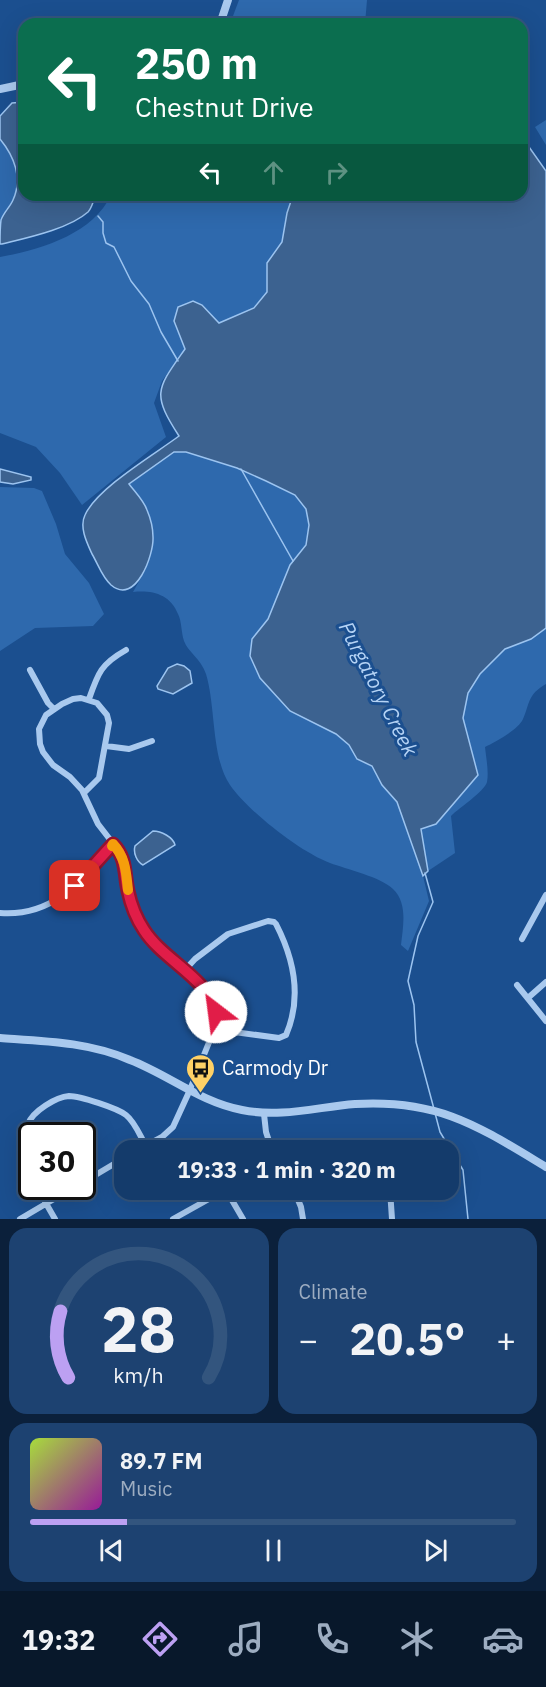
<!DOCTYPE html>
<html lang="en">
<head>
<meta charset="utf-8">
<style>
	body { margin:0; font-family:"IBM Plex Sans",sans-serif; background:#1d4271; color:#f1f3f6; height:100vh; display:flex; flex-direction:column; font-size:22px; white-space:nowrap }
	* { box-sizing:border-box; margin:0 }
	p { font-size:20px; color:#9dadc1 }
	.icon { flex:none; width:33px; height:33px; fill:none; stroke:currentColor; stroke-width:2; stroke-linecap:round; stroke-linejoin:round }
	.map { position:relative; height:1219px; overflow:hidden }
	.panel { display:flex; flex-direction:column; gap:9px; padding:9px; background:#0b203b; flex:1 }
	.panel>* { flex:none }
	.guide { position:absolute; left:18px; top:18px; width:510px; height:183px; border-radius:18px; box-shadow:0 6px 24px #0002,0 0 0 2px #33557e; background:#0b6e4f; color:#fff; overflow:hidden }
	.speed { position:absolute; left:18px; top:1122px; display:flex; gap:12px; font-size:30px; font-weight:700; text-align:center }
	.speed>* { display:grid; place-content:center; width:78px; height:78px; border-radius:50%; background:#143b6b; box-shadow:0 6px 24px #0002,0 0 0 2px #33557e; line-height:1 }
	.speed .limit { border:3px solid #111; border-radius:9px; background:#fff; color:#111 }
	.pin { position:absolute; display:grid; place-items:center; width:51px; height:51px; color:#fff; margin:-26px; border-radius:12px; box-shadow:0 3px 9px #0006 }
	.me { position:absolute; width:66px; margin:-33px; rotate:330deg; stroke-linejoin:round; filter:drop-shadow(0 0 4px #0008) }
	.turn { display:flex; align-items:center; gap:21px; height:126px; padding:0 18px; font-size:27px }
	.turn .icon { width:78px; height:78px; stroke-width:2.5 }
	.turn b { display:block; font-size:42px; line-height:51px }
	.lanes { display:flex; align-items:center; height:57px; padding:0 18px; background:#0003; justify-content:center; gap:30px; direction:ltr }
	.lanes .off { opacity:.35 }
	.big { font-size:45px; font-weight:700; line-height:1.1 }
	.panel .card { flex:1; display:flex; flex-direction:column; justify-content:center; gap:9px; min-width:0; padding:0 21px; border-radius:18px; background:#1d4271 }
	.panel .dial { align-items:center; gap:0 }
	.dial svg { height:156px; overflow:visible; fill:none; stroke:#33557e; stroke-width:7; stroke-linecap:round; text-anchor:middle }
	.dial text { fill:#f1f3f6; stroke:none }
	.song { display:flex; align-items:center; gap:18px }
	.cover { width:72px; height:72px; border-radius:9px; background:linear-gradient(135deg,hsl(80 70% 55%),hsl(300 70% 35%)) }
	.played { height:6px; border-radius:3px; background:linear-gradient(90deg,#bca0f2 20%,#33557e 20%) }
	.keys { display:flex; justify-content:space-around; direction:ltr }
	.heat { display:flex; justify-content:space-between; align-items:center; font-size:33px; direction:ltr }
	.panel .tiles { flex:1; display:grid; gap:9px; grid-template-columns:1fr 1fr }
	.card:last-child { grid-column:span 2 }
	.trip { position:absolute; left:114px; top:1140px; width:345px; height:60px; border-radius:18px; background:#143b6b; box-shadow:0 6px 24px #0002,0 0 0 2px #33557e; font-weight:700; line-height:60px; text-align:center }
	.dock { display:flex; height:96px; justify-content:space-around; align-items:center; background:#08182b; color:#9dadc1 }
	.dock .icon { width:42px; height:42px }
	.dock .current { color:#bca0f2 }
	.dock b { font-size:27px; color:#f1f3f6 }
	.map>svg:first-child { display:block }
	.green { fill:#2e69ad }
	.water { fill:#3c6290; stroke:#9cc4f0; stroke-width:1.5 }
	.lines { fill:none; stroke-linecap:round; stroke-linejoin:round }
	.stream { stroke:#9cc4f0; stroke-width:1.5 }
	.minor { stroke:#a9c9ee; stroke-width:6 }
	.tertiary { stroke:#a9c9ee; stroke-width:8 }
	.route-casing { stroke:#92132f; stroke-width:15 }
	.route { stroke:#e11d48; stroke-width:10 }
	.slow { stroke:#f59e0b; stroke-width:10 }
	.labels { text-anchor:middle; stroke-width:6; stroke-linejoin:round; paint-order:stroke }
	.poi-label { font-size:20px; fill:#fff; stroke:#1b4f8f; text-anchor:start }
	.water-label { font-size:21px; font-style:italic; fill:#b5d3f5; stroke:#1b4f8f }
</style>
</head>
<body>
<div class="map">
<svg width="546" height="1219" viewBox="0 0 546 1219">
	<rect width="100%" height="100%" fill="#1b4f8f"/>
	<path class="green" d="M239 0H367L365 24H230Z
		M546 120V145L535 127Z
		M0 139C15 157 22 175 14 198 12 202 9 206 6 210 3 216 2 223 0 229Z
		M111 195H293L282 242 267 263V292L254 308 219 323 202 305 174 322 185 349 162 381 154 403 166 437 82 505 60 473 36 447 0 433V257C40 250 93 234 111 195Z
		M174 452H186L237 468 295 495 306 509 309 525 306 545 290 565 268 619 252 639 290 711 336 734 349 745 357 759 372 766 382 785 397 802 423 876 429 901 408 951 401 945C403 927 408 903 393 889 381 877 346 869 330 863 300 852 248 811 230 785 211 757 216 707 206 674 201 659 188 652 184 641 181 632 182 622 178 614 170 594 152 590 133 592L146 569 129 484Z
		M0 487 34 488 42 491 56 524 65 554 89 583 104 614 93 626 35 628 0 651Z
		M546 628V684C527 695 530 703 523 719 518 730 495 742 485 747 486 757 489 772 487 782 484 792 460 807 451 816L455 853 428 871 420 829 436 824 478 775 463 718 468 693 480 674 505 649 531 639Z"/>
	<path class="water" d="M24 102V195H96C93 201 92 208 88 212 69 229 26 238 2 244H0C0 236 0 228 1 220 4 212 10 207 13 200 23 178 14 156 0 139V116L12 103Z
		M522 137 546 171V628L531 639 505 649 480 674 468 693 463 718 478 775 436 824 421 829 428 871 423 876 397 802 382 785 372 766 357 759 349 745 336 734 290 711 260 678 250 656 252 639 268 619 290 565 306 545 309 525 306 509 295 495 266 481 237 468 186 452H174L129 484C135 492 144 501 147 510 150 517 153 529 153 537 154 554 136 606 111 585 102 577 98 564 92 554 87 543 79 527 85 515 97 488 155 454 179 436 151 393 157 389 185 349L174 321 178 307 193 301 202 305 219 323 254 308 267 292V263L282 242 287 213 293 195H522Z
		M0 469 31 477V480L13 484 0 482Z
		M177 664 184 666 190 671 192 683 173 694 158 689 157 686 168 668Z
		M153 831C161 831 173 837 175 845L143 865C137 862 133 853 135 846Z"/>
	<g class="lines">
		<path class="stream" d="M98 216 103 222V233L106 243 114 247 131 281 149 304 161 332 178 361
			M241 469 293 561
			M425 873 433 902 418 936 408 981 414 1005 416 1042 434 1109
			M435 1113 440 1132 463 1170 468 1219"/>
		<path class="minor" d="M30 670 48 703 53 708
			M89 699C98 673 101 664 126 650
			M106 746 129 749 152 741
			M84 793 99 778 109 723 107 715 97 703 81 698 73 699 62 704 46 715 39 729 40 744 43 752 53 765 70 777 82 790 98 824 122 855 125 865 131 902 144 930 161 950 210 996 216 1012 214 1030 189 1092 173 1127 162 1137 138 1150
			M0 913C54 917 81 881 113 844
			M522 939 546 895
			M184 971 195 959 228 934 268 921 274 922 276 924C294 959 302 998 286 1035L279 1038 227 1031 215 1027
			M517 985 546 1021
			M529 997 546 982
			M264 1114 266 1132 272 1150
			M32 1174C29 1160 23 1138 28 1124 33 1111 56 1097 69 1096 80 1096 117 1108 126 1115 135 1122 140 1136 146 1146
			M82 1183 124 1158
			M36 1186 55 1219
			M226 1190 243 1219
			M294 1190 301 1207 303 1219
			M390 1190 392 1219
			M20 1219 76 1186
			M173 1219 225 1190"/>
		<path class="tertiary" d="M220 24 228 0
			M0 89 24 84
			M0 1038C44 1041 89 1042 130 1060 169 1075 200 1102 242 1110 281 1118 317 1107 355 1104 439 1099 478 1126 546 1167"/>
	</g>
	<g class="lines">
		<defs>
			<path id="route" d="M75 886 113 844C127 858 124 874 128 891 131 905 136 918 144 930 163 960 208 978 216 1012"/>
		</defs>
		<use href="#route" class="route-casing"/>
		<use href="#route" class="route"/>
		<path class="slow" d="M112 846 113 844C126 858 126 873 128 890"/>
	</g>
	<defs>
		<symbol id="bus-pin" viewBox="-11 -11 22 30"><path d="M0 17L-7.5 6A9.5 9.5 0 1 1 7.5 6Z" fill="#ffd166" stroke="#1b4f8f"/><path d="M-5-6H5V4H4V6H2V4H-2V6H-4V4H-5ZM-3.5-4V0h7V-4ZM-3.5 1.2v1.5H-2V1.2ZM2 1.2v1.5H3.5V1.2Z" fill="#111"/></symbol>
	</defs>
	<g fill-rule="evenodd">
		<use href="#bus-pin" x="184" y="1052" width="33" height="45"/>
	</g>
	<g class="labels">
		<g class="poi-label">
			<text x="222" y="1075">Carmody Dr</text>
		</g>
		<g class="water-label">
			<text transform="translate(378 689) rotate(63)" y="7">Purgatory Creek</text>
		</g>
	</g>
</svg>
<div class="speed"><div class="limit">30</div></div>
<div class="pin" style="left:75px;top:886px;background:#d93025"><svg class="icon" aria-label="arrive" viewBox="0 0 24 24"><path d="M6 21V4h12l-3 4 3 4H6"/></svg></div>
<svg class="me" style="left:216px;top:1012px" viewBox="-20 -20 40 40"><circle r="19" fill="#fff"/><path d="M0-13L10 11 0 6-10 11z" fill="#e11d48"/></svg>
<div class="trip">19:33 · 1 min · 320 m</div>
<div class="guide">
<div class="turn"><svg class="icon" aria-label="left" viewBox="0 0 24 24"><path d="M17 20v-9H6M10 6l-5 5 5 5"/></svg><div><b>250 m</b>Chestnut Drive</div></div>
<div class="lanes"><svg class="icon" aria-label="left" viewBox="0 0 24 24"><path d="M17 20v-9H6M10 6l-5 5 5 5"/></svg><svg class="icon off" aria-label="ahead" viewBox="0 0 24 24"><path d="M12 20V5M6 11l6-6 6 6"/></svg><svg class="icon off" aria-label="right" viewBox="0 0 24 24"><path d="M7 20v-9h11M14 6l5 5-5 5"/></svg></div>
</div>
</div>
<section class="panel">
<div class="tiles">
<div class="card dial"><svg viewBox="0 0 100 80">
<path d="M14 69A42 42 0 1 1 86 69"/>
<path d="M14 69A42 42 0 0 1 10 35" stroke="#bca0f2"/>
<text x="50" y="56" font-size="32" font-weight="700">28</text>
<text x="50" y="72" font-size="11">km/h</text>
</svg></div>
<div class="card"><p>Climate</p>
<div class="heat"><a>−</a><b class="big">20.5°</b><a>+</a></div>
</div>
<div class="card">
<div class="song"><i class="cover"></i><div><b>89.7 FM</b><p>Music</p></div></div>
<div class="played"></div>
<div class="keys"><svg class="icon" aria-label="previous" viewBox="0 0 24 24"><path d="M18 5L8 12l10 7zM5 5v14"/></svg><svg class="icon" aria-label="pause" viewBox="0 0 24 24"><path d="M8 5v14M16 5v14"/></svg><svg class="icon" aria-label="next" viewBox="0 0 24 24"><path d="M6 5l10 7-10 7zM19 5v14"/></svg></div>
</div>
</div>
</section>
<nav class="dock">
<b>19:32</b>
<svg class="icon current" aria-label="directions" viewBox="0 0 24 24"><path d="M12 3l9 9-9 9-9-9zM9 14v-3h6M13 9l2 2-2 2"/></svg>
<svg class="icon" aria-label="music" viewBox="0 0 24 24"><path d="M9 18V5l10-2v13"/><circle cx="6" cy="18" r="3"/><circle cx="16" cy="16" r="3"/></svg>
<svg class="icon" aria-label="phone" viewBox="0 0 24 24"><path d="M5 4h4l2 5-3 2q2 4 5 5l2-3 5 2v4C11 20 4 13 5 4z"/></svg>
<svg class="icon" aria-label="climate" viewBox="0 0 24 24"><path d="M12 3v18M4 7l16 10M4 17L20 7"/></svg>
<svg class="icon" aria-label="car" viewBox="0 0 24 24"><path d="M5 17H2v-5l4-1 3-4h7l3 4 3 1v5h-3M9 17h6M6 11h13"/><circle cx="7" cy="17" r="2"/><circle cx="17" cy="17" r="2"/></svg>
</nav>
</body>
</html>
